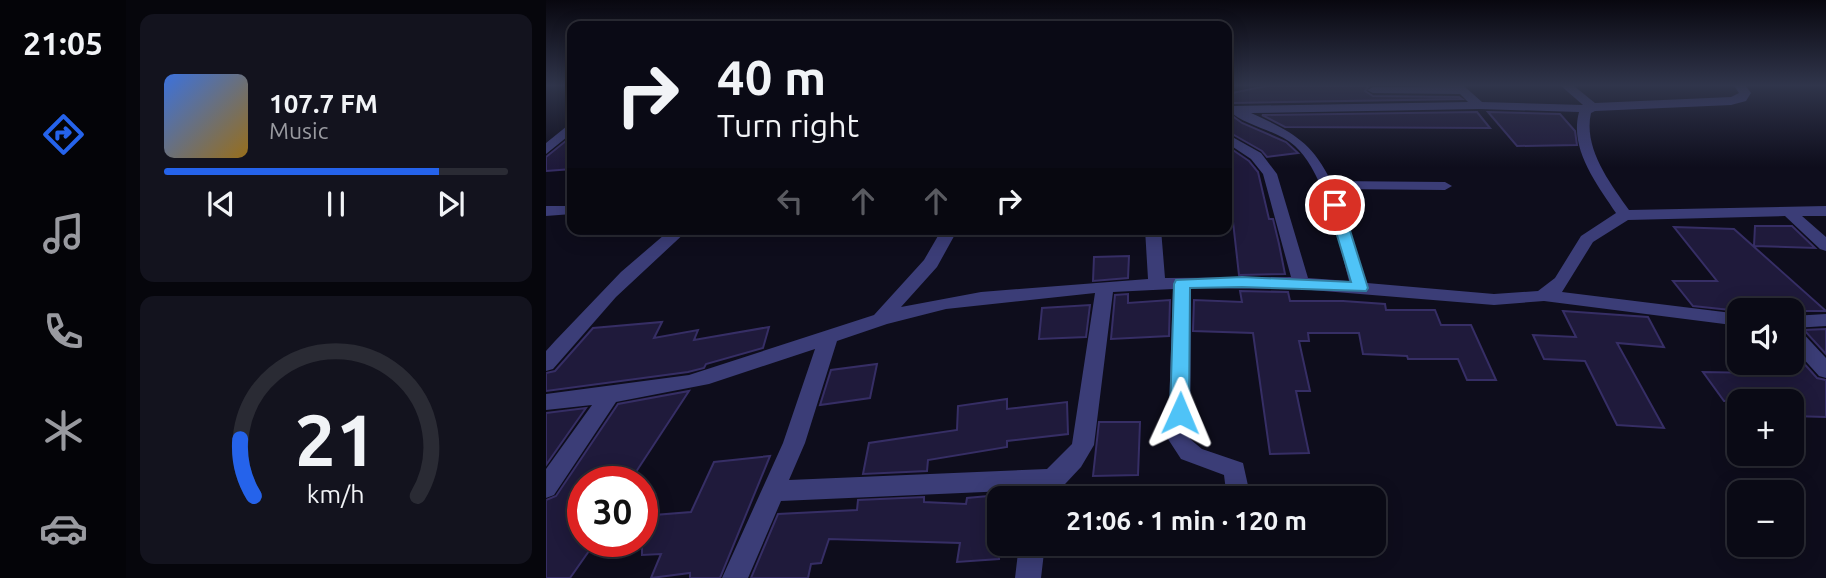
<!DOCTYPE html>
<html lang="en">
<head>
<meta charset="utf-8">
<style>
	body { margin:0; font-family:Ubuntu,sans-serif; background:#13131e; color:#f1f3f6; height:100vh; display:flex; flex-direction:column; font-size:26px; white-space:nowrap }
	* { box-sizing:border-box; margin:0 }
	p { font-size:23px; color:#999aa0 }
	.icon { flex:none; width:38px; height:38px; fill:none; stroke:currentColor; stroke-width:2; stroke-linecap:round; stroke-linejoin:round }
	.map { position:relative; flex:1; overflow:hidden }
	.sheet { display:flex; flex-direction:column; gap:14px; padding:14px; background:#06060c; width:420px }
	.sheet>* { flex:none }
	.guide { position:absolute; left:21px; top:21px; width:665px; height:214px; border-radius:14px; box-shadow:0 4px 18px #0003,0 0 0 2px #2a2b34; background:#0a0a15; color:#f1f3f6; overflow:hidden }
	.controls { position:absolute; left:1181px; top:298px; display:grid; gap:14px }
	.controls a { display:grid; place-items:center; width:77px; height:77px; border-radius:14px; background:#0a0a15; box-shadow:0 4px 18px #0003,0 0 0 2px #2a2b34; font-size:35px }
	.speed { position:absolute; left:21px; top:466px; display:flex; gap:14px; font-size:35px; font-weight:700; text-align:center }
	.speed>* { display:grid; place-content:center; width:91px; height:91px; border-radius:50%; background:#0a0a15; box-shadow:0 4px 18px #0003,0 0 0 2px #2a2b34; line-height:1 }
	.speed .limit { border:10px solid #d22; background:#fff; color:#111 }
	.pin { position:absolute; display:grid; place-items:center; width:60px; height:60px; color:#fff; margin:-30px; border:4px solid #fff; border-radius:50%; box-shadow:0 2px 7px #0007 }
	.me { position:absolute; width:77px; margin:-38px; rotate:1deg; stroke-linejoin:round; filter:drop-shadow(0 0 5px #0008) }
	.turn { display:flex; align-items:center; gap:24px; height:147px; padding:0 35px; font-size:32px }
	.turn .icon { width:91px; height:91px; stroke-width:2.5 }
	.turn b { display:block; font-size:49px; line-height:60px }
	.lanes { display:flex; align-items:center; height:66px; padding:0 35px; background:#0003; justify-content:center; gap:35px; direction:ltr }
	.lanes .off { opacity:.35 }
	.sheet .tile { flex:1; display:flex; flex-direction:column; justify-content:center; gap:10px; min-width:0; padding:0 24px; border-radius:14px; background:#13131e }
	.sheet .dial { align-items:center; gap:0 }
	.dial svg { height:182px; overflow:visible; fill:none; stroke:#2a2b34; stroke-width:7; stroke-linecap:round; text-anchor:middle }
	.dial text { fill:#f1f3f6; stroke:none }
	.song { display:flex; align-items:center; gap:21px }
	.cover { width:84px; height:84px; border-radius:10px; background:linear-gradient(135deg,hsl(220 70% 55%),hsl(40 70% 35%)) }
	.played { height:7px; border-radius:4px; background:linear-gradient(90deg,#2563eb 80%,#2a2b34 80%) }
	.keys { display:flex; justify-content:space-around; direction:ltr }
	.trip { position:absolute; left:441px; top:486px; width:399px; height:70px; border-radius:14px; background:#0a0a15; box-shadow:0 4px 18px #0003,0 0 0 2px #2a2b34; font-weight:700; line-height:70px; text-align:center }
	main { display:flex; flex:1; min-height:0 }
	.tabs { display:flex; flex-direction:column; width:126px; justify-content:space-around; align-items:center; background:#040408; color:#999aa0 }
	.tabs .icon { width:49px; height:49px }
	.tabs .active { color:#2563eb }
	.tabs b { font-size:32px; color:#f1f3f6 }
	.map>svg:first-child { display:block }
	.building { fill:#1f1a3b; stroke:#362e65; stroke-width:2 }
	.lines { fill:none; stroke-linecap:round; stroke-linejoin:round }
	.minor { fill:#3b3d77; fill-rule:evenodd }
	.route { fill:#4fc3f7; stroke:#337fa1; stroke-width:2 }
</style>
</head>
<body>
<main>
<nav class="tabs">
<b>21:05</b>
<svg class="icon active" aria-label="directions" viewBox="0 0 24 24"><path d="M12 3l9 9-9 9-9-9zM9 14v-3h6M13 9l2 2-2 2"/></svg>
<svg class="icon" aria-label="music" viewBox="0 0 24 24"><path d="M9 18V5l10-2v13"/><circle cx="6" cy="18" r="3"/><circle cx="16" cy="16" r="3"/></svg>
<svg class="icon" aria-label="phone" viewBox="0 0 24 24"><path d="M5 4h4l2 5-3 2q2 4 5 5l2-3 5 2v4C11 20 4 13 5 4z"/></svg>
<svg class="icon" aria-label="climate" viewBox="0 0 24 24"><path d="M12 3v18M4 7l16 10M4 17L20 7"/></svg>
<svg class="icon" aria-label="car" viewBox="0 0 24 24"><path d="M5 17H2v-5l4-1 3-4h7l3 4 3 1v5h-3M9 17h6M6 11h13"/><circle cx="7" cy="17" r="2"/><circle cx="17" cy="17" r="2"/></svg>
</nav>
<section class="sheet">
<div class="tile">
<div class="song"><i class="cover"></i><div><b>107.7 FM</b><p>Music</p></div></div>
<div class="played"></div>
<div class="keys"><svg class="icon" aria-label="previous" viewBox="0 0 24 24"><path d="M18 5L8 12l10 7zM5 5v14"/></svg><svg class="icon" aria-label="pause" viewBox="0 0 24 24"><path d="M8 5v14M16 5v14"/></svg><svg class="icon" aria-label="next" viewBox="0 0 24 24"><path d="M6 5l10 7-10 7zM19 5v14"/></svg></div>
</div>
<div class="tile dial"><svg viewBox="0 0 100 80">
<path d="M14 69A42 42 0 1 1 86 69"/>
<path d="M14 69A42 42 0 0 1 8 44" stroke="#2563eb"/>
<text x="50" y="56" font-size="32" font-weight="700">21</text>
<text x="50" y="72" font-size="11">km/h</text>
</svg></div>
</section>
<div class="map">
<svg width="1280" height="578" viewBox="0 0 1280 578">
	<rect width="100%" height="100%" fill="#0e0d1c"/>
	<path class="building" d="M720 86H823L819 91 827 96 913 97 916 99 688 103 681 108V94Z
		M681 112 696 123 740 142 752 153 721 157 716 151 681 131Z
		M931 112 944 128 739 127 716 115Z
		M942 112 1014 114 1029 131 1031 145 971 146Z
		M26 136V169L0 171V157Z
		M681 146 703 161 712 172 723 219H727L733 244 739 274 693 275 684 195 681 196Z
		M1209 226H1246L1269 248 1208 246Z
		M1128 227 1188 229 1280 311H1194L1147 306 1127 281H1171Z
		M583 256 582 278 547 281 548 257Z
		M694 291 742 292 744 301H797L839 304 840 310H889L895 325H925L950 380H921L912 359H862L861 356 817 354 813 333H762L763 341H753L764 391H750L763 453 724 454 707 333 647 331 648 300 696 302Z
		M582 294V303L624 300 623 336 565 339 569 295Z
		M544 305 540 337 493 339 496 308Z
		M1017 311 1102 317 1118 347 1071 343 1118 428 1071 425 1039 361 998 359 987 335 1030 337Z
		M116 322 108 338 152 330 148 340 223 327 217 348 160 364 158 368 142 372 0 391V373L9 371 47 328Z
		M1280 329V354L1258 330Z
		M1246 350 1271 378 1280 380V417L1246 416V401H1178L1157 372 1213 373 1204 362H1246Z
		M331 364 324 398 274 405 285 370Z
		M143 391 84 481H37V541H50L24 578H0V500L10 496 72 404Z
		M461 399V409L521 402 522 434 461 441V447L382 460 381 471 317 474 323 443 411 430 412 406Z
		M40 408 0 465V413Z
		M553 422H594L592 475 547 476Z
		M224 456 174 578H144V573L105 578 115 554 96 555V516L145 512 168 462Z
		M453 495V559L411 562 414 543 283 539 275 563 265 564 262 578H205L232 514 311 510 312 500 378 497V502L420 504 421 498Z"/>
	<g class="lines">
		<path class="minor" d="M905 86H918L936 102 1037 105 1015 86H1028L1049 103 1185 97 1193 93 1188 86H1200L1205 93 1200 101 1185 105 1049 111 1045 113C1037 148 1064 183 1083 210L1280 206V216H1256L1280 237V251L1274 249 1239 216 1082 220 1047 242 1016 292 1194 314V326L998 301 948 305 753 289 645 288 644 439 656 449 697 463 705 499H681L678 475 635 459 622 439 627 289 567 292 548 445 535 467 505 499H481L486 490 235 501 202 578H176L237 443 269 349 163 384 70 402 8 495 0 498V469L46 405 0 410V394L143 375 328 315 378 260 396 229H412L391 267 355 307 435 292 602 279 599 229H615L619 278 745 277 717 174 705 159 681 143V134L715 153 731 174 762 278 803 281C793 243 779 173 749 146 730 129 700 127 682 110L688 106 922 102 914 94 827 93 821 90 827 87ZM933 109 1033 112C1023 149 1051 184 1070 213L1035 236 1009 278 992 291 948 294 821 283 789 189 899 190 906 186 899 182 785 181C765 140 744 131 705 113ZM549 293 526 444 501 469 243 480 259 443 291 341 341 324 400 309Z
			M26 122V133L0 154V143Z
			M0 206H26V214L0 216Z
			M125 229H143L70 297 7 369 0 371V351L9 341 75 272Z
			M1280 314V326L1248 328 1253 329 1280 358V378L1273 376 1246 346V316Z
			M473 544H499L495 578H469Z"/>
	</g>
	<linearGradient id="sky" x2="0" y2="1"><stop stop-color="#08070f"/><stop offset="0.51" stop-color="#30354b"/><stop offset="1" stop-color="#30354b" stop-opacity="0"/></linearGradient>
	<rect width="1280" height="167" fill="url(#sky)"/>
	<path class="route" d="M789 201 796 205 822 288 820 291 696 287 644 288 643 413 640 418 634 420 627 418 624 413 628 284 630 280 696 277 805 282 782 205Z"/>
</svg>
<div class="controls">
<a><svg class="icon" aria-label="sound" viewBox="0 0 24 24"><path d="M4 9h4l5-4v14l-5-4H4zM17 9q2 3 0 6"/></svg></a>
<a>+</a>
<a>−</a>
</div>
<div class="speed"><div class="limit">30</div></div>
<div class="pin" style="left:789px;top:205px;background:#d93025"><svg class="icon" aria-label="arrive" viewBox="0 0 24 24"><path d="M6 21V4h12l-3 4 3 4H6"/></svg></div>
<svg class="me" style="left:634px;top:413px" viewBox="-20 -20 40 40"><path d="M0-17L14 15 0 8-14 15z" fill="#4fc3f7" stroke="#fff" stroke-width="4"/></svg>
<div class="trip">21:06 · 1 min · 120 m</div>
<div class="guide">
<div class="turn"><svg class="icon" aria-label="right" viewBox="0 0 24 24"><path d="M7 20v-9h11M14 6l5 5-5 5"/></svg><div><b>40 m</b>Turn right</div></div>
<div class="lanes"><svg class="icon off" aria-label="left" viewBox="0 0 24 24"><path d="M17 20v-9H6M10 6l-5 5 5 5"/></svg><svg class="icon off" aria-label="ahead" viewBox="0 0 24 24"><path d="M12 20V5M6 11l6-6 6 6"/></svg><svg class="icon off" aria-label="ahead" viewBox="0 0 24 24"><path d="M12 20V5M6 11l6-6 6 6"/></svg><svg class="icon" aria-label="right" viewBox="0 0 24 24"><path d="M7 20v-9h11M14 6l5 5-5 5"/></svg></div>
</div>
</div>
</main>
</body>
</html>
